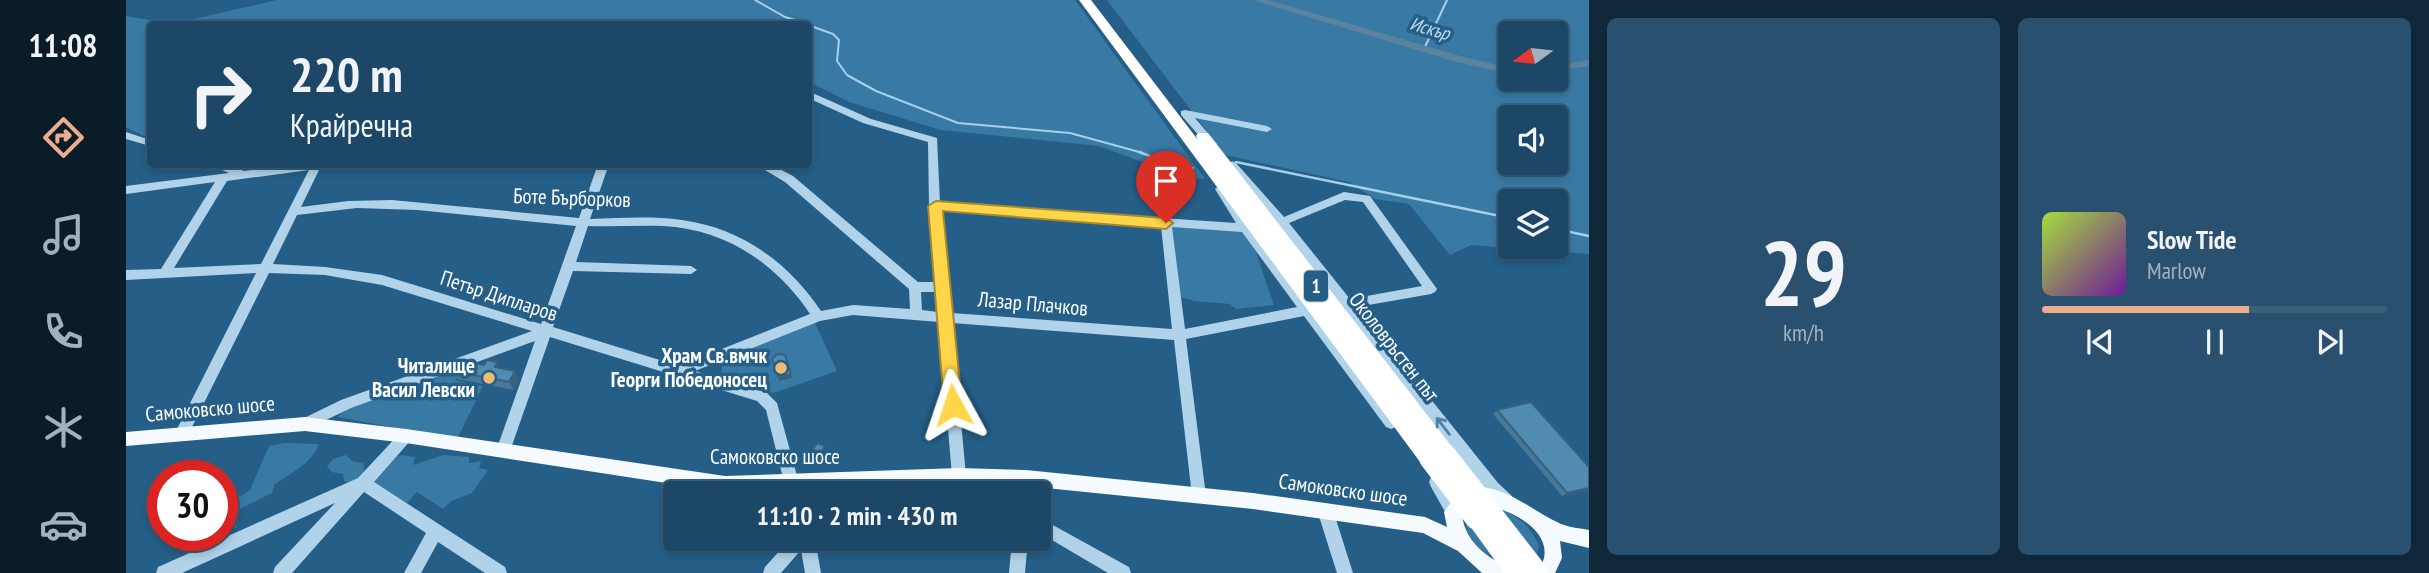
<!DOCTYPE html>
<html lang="en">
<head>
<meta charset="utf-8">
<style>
	body { margin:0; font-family:"PT Sans Narrow",sans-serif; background:#29516f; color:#f1f3f6; height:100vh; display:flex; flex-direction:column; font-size:26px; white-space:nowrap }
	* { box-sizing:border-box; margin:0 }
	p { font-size:23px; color:#a0b2bf }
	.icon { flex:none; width:38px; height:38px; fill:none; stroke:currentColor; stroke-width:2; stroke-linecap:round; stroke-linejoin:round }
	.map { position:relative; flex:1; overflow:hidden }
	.sheet { display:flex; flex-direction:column; gap:18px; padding:18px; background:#0f2738; width:840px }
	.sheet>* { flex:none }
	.banner { position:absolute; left:21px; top:21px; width:665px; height:147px; border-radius:7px; box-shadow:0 4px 10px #0003,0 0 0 2px #3a5f7a; background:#1c4766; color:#f1f3f6; overflow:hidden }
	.needle { width:46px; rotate:255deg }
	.buttons { position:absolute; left:1372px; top:21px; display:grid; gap:14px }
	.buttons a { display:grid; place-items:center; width:70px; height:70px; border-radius:7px; background:#1c4766; box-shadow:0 4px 10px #0003,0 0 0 2px #3a5f7a; font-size:35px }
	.speed { position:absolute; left:21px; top:460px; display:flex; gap:14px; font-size:35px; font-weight:700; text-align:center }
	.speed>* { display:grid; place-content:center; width:91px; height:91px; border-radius:50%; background:#1c4766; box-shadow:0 4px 10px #0003,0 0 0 2px #3a5f7a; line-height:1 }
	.speed .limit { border:10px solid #d22; background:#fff; color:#111 }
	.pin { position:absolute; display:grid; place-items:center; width:60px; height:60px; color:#fff; margin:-72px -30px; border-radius:50% 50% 50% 0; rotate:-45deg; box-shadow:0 0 7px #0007 }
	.pin .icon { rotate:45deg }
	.me { position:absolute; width:77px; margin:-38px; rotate:355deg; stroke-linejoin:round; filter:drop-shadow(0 0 5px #0008) }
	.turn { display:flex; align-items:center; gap:24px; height:147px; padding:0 28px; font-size:32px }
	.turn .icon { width:91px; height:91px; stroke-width:2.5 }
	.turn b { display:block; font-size:49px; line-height:60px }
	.sheet .card { flex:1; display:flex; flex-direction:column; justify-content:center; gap:10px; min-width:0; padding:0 24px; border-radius:10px; background:#29516f }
	.sheet .dial { align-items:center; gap:0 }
	.dial b { font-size:91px; line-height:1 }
	.song { display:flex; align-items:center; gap:21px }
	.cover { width:84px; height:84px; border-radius:10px; background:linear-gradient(135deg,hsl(80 70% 55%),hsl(280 70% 35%)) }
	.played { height:7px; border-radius:4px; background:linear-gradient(90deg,#eead8d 60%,#3a5f7a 60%) }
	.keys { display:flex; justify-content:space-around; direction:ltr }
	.sheet .tiles { flex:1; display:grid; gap:18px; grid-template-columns:repeat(2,1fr) }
	.trip { position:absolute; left:537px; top:481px; width:388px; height:70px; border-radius:7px; background:#1c4766; box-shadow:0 4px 10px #0003,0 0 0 2px #3a5f7a; font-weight:700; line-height:70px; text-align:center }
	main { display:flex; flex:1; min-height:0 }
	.dock { display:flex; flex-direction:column; width:126px; justify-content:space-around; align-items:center; background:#0b1c29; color:#a0b2bf }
	.dock .icon { width:49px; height:49px }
	.dock .active { color:#eead8d }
	.dock b { font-size:32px; color:#f1f3f6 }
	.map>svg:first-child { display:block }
	.green { fill:#397aa5; fill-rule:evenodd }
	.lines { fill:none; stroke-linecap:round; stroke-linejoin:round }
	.stream-far1 { stroke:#a5d0ea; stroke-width:2 }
	.stream { stroke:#a5d0ea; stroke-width:2.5 }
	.river { fill:#5b839e; fill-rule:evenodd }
	.minor { fill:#b1d3e9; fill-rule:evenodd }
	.major { fill:#f4fafe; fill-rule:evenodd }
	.highway { fill:#fff; fill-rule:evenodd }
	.highway-bridge { stroke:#fff; stroke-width:21 }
	.wall { fill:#467899 }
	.shaded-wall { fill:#39617d }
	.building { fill:#518bb2; stroke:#39617d; stroke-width:2 }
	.oneway { stroke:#4f82a5 }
	.route { fill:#ffd54a; stroke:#a68a30; stroke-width:2 }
	.poi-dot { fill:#f3bc75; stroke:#255f88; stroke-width:2.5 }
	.labels { text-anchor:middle; stroke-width:7; stroke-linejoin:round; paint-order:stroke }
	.far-water-label { font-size:19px; font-style:italic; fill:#bddcf1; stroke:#255f88 }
	.shield { fill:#255f88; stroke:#becfdb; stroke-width:2 }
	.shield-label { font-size:19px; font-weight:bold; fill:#fff }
	.street-label { font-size:21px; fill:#fff; stroke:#255f88 }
	.poi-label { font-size:21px; font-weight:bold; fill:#fff; stroke:#255f88; text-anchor:end }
</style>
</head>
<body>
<main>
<nav class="dock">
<b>11:08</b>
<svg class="icon active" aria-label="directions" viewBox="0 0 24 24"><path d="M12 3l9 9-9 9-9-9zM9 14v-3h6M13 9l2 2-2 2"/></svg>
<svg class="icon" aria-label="music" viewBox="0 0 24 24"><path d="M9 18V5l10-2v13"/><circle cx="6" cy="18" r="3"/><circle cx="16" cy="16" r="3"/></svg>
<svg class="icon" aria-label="phone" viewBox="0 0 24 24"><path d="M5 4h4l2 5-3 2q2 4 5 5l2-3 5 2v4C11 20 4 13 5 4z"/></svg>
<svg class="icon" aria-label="climate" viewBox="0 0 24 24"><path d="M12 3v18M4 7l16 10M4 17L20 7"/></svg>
<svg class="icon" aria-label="car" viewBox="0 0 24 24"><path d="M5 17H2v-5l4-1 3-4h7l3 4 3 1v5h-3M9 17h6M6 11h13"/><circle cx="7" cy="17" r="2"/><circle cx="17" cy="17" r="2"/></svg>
</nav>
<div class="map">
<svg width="1463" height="573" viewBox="0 0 1463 573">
	<rect width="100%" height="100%" fill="#255f88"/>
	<path class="green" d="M151 0H949L1079 179 1057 177 973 146 815 130 723 102 683 82 682 24H553L552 21 464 24H24V139L0 127V16L47 24Z
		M981 0H1463V254L1345 245 1324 255 1283 204 1249 199 1223 182 1099 155ZM1384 33H1430V79H1384ZM1384 117H1430V163H1384ZM1384 201H1430V247H1384Z
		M1044 227 1115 228 1126 241 1148 305 1110 309 1104 304 1068 301 1052 296Z
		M689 323 711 371 647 393 595 376 597 360Z
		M339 364 329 380 357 386 331 439 211 417 223 408Z
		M158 443 192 444C191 460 160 476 148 485L146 493 108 512 111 527 101 532 96 499 103 492 115 496 124 490 143 446Z
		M220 455 226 461 238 463V477L229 484 218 481 217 474 206 472 201 466 207 459Z
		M277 455 289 457 287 465 318 455 343 457V463L355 461 353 468 362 470 346 493 325 501 317 509 291 492 281 503 246 484 271 456Z
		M1367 505C1388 515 1405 523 1413 547L1408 562C1381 573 1332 545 1340 512Z"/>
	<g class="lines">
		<path class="stream-far1" d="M629 0 659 17 682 24
			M682 25 707 34 713 40 711 61 721 75 750 91 832 123 944 133 1017 153
			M1298 49 1321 0"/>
		<path class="stream" d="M1013 152 1048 165 1067 168
			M1110 162 1384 218
			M1430 229 1463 236"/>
		<path class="river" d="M1127 0H1142L1334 56 1384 68V74L1327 61Z
			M1463 60V66L1430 71V65Z"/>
		<path class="minor" d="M682 91 745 119 811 138 814 203 1110 223 1089 189 1094 185 1098 186 1116 215 1270 419 1272 423 1270 427 1265 429 1260 427 1178 316 1060 339 1080 496 1078 501 1073 503 1068 501 1066 496 1048 340 826 323 840 476 838 481 833 483 828 481 826 476 813 322 727 315 694 321 569 371 641 393 651 403 676 494H661L640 410 631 401 424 337 384 451 382 456 377 457 372 456 370 451 409 341 225 408 179 430 174 428 172 424 174 420 215 400 406 331 256 285 199 275 143 273 61 437 56 439 51 437 49 433 51 429 130 273 0 280V270L35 269 89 182 0 194V186L103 173 83 164H100L118 171 171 164H199L194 168 175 207 222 201 266 200 453 218 472 164H483L464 219C495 218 526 216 556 220 615 228 662 262 695 311L727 305 784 309 783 289 659 182 629 164H644L667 176 792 282H810L803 206 802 142 737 123 682 98ZM183 170 135 264 48 268 101 181ZM231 208 291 210 450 226 415 324 256 275 199 267 147 264 171 215ZM815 210 1035 226 1046 329 825 313ZM462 226C487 227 512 225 537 226 599 229 650 263 684 314L553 366 427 327 447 271 565 274 571 270 565 266 450 262ZM1046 227 1116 232 1171 307 1059 329ZM795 292H810L812 312 796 310Z
			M1059 110 1141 126 1146 129 1141 132 1069 118 1091 144 1086 147 1082 146 1055 115V111Z
			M0 132 24 140V146L0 139Z
			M1106 161 1110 163 1158 217 1218 192 1244 196 1311 289 1309 292 1305 294 1231 307 1372 483 1385 495 1388 500 1385 505 1380 507 1375 505 1362 493 1144 215 1102 167 1101 165ZM1219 200 1237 202 1296 286 1224 299 1163 223Z
			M280 430 285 432 287 436 285 440 248 482 379 567 381 573H359L312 542 295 573H278L300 533 238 492 166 573H147L149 567 209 503 56 573H30L32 567 232 478 275 432Z
			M900 471 905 473 907 478V494H892L895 473Z
			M1310 475 1315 477 1332 507 1335 512 1332 517 1327 519 1322 517 1305 487 1303 482 1305 477Z
			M1199 503 1204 505 1207 510 1227 573H1211L1191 510 1194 505Z
			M914 518 1003 567 1005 573H982L914 533Z
			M664 539H689L695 573H679L675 550 655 573H637L639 567Z
			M886 539H902L899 573H883Z"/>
		<path class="major" d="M179 417 280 429 599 476 833 468 900 470 1127 493 1299 517 1321 527 1318 512 1334 490C1370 477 1401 508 1431 522 1440 527 1452 528 1463 530V548L1434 541 1436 558 1429 573H1411C1413 568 1417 563 1418 558 1425 525 1370 502 1344 504L1336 514C1338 534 1350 548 1367 559 1374 564 1380 565 1383 573H1356L1332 551 1297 533 1127 509 900 486 833 484 599 492 280 443 179 431 0 446V432Z"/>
		<path class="highway" d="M953 0H965L1072 140 1070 136 1072 133H1082L1327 448 1330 455 1327 462 1320 464 1313 462 1304 468 1297 466Z
			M1350 509 1358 512 1403 573H1378L1339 519 1342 512Z"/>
		<path class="highway-bridge" d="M1320 455 1412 573
			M1304 459 1350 519"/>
	</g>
	<path class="wall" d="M374 368 393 378 388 390 331 379 327 371Z
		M1371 410 1463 467V490L1436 496 1367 414Z
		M699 450 694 458 686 454V451Z"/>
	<path class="shaded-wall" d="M389 371 393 378 388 390 383 382Z
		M665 374 666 378 653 381V378Z
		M1463 488V490L1436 496 1441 493Z"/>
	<path class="building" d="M651 354 659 355 665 374 653 378 646 359Z
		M361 360 371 362 369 367 389 371 383 382 327 371 338 361 358 365Z
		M1405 402 1463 467V488L1441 493 1371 410Z
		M691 443 699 446 694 455 686 451Z"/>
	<defs><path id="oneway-shaft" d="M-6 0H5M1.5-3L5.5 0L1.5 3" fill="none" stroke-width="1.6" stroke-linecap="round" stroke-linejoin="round" transform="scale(1.75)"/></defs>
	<use class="oneway" href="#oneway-shaft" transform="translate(1317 426) rotate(-128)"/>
	<path class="route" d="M810 201 1040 218 1047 223 1040 229 817 211 836 405 827 413 818 405 802 206Z"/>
	<g class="poi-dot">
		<circle cx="655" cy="368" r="7"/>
		<circle cx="363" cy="378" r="7"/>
	</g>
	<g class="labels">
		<g class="far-water-label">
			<text transform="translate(1304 28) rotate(16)" y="7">Искър</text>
		</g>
		<rect class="shield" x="1178" y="270.5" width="24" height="31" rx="5"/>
		<g class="shield-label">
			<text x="1190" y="293">1</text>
		</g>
		<g class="street-label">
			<text transform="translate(446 198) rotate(2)" y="7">Боте Бърборков</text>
			<text transform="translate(373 296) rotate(18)" y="7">Петър Дипларов</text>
			<text transform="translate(907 304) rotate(5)" y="7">Лазар Плачков</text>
			<text transform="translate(1268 347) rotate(52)" y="7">Околовръстен път</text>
			<text transform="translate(84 409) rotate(-5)" y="7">Самоковско шосе</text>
			<text x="649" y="464">Самоковско шосе</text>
			<text transform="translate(1217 490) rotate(8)" y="7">Самоковско шосе</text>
		</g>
		<g class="poi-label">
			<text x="641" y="363">Храм Св.вмчк<tspan x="641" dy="24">Георги Победоносец</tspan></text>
			<text x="349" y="373">Читалище<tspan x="349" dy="24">Васил Левски</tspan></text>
		</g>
	</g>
</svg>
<div class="buttons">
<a><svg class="needle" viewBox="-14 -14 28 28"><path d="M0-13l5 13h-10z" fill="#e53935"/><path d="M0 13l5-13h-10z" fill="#a0b2bf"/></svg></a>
<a><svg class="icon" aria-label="sound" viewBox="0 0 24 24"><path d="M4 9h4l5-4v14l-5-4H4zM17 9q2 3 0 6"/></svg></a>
<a><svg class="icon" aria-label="layers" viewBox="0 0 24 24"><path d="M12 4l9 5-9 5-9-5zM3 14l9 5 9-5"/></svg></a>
</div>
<div class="speed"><div class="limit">30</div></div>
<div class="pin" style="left:1040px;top:223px;background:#d93025"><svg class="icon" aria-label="arrive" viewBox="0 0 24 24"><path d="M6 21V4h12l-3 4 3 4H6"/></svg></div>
<svg class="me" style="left:827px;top:405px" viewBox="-20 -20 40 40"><path d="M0-17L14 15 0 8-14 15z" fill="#ffd54a" stroke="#fff" stroke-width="4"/></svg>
<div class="trip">11:10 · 2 min · 430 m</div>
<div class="banner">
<div class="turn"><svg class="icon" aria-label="right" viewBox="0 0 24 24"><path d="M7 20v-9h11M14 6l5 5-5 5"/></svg><div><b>220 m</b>Крайречна</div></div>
</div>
</div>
<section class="sheet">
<div class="tiles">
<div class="card dial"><b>29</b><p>km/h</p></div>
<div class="card">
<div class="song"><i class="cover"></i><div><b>Slow Tide</b><p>Marlow</p></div></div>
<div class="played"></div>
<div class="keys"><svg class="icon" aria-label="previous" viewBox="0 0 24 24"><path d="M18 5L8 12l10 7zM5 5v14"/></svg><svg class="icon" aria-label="pause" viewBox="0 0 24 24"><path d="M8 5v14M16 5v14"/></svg><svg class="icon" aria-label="next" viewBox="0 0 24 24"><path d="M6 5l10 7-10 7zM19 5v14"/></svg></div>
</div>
</div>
</section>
</main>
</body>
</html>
